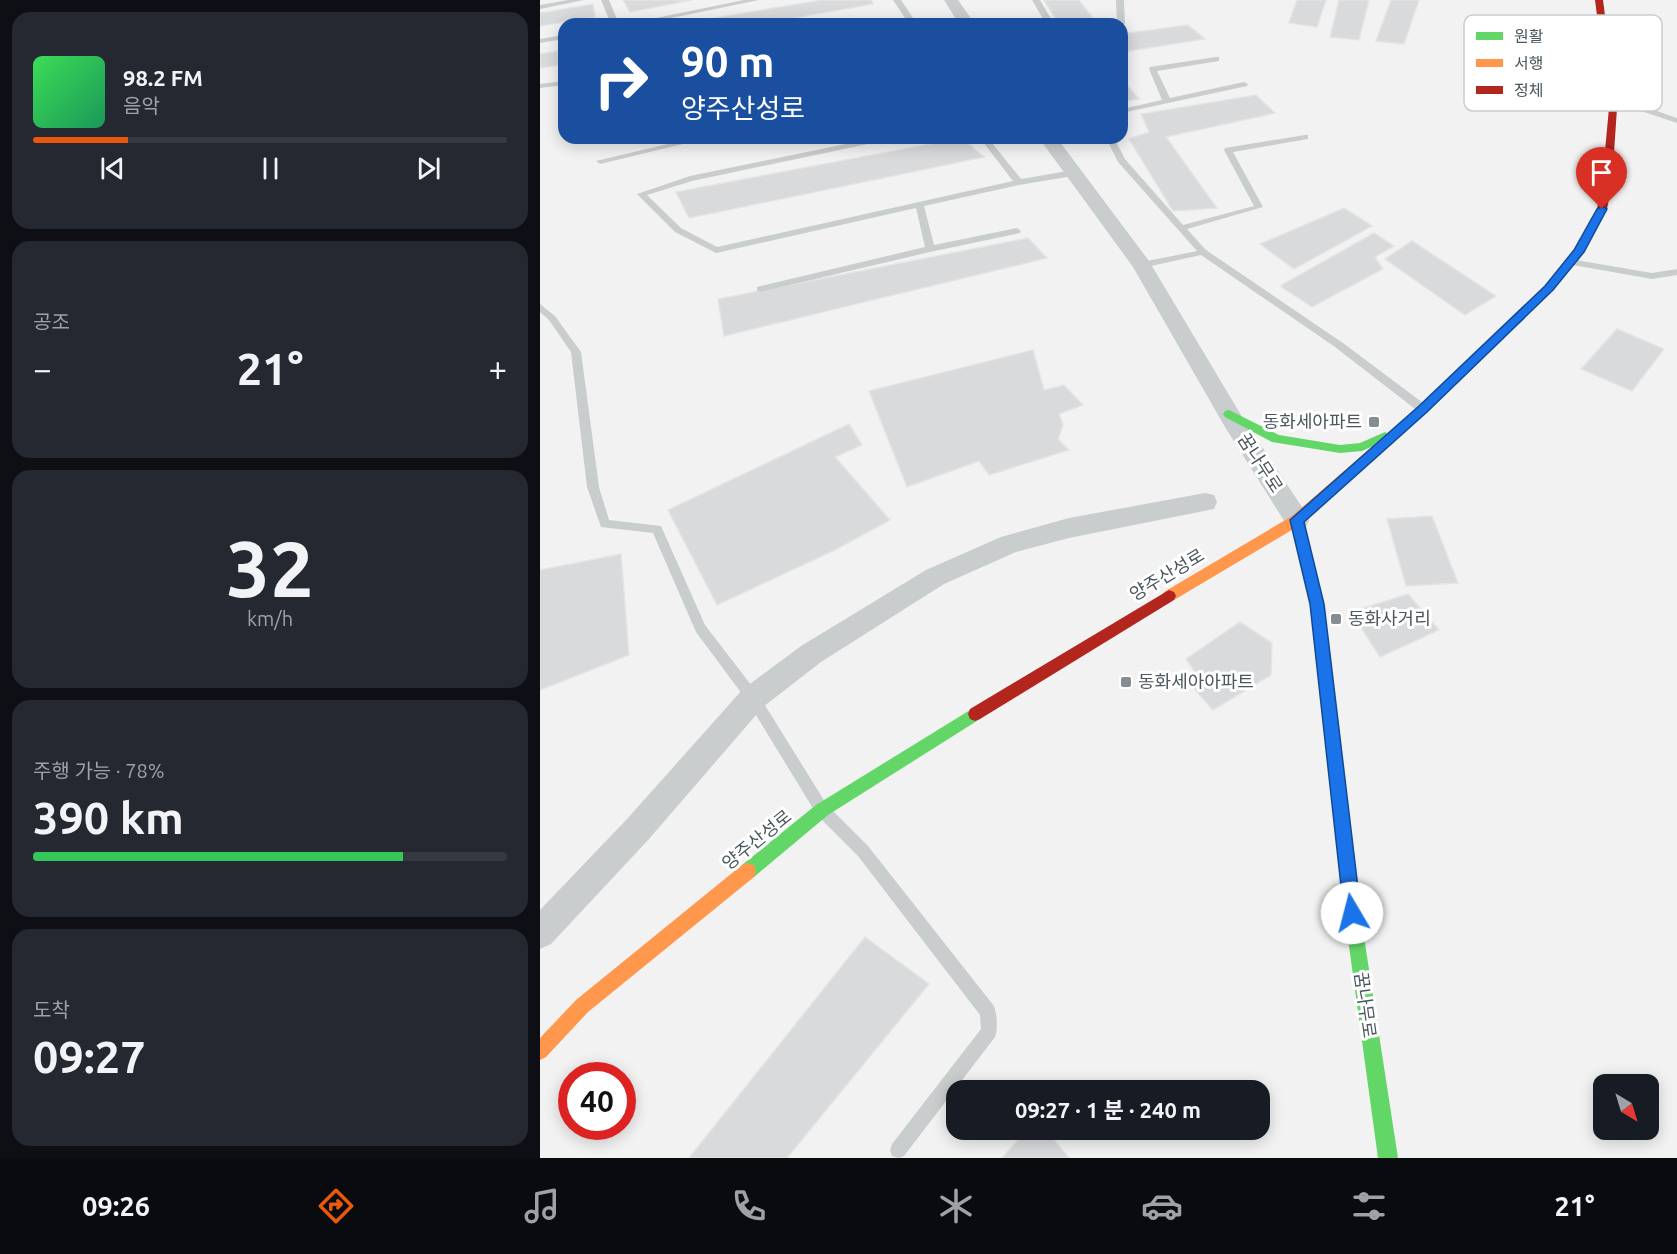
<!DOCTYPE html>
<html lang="ko">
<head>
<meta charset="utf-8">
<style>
	body { margin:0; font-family:Ubuntu,"Noto Sans KR",sans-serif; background:#242831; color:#f1f3f6; height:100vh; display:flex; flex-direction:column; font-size:22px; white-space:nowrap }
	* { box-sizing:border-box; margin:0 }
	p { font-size:20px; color:#9ea1a6 }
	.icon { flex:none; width:33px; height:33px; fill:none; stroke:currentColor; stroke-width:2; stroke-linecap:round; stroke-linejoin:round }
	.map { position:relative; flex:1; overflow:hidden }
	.drawer { display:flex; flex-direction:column; gap:12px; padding:12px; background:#0d0f14; width:540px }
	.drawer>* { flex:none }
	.top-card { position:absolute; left:18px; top:18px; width:570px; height:126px; border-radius:18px; box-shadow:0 3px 15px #0003; background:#1a4fa0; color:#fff; overflow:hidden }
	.needle { width:39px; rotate:142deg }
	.controls { position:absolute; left:1053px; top:1074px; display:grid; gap:12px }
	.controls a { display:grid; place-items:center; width:66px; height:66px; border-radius:12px; background:#171b24; box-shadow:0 3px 15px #0003; font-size:30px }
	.speed { position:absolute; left:18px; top:1062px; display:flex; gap:12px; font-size:30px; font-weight:700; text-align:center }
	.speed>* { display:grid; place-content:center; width:78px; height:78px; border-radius:50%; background:#171b24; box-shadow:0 3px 15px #0003; line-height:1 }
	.speed .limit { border:9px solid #d22; background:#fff; color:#111 }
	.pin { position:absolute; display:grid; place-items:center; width:51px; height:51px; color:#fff; margin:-62px -26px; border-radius:50% 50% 50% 0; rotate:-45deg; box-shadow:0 0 6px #0007 }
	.pin .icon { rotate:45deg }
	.me { position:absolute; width:66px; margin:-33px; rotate:352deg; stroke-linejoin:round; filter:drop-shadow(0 0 4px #0008) }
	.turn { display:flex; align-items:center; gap:21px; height:126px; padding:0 24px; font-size:27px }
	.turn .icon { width:78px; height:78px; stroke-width:2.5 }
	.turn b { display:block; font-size:42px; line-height:51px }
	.big { font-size:45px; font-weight:700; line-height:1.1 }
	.drawer .widget { flex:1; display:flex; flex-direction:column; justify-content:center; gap:9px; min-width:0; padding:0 21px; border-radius:18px; background:#242831 }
	.drawer .dial { align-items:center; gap:0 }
	.dial b { font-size:78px; line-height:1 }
	.song { display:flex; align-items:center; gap:18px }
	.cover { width:72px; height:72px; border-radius:9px; background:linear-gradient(135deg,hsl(130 70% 55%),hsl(150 70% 35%)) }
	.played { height:6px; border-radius:3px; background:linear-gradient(90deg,#ea580c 20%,#363941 20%) }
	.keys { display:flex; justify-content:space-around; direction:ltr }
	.heat { display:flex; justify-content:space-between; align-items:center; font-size:33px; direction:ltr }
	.charge { height:9px; border-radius:4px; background:linear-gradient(90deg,#34c759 78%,#363941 0) }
	.trip { position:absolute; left:406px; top:1080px; width:324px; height:60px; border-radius:18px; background:#171b24; box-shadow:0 3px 15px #0003; font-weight:700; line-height:60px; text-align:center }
	.tab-bar { display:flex; height:96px; justify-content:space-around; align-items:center; background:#090b0e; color:#9ea1a6 }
	.tab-bar .icon { width:42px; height:42px }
	.tab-bar .selected { color:#ea580c }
	.tab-bar b { font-size:27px; color:#f1f3f6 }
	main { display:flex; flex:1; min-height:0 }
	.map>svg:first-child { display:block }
	.building { fill:#d8dadb; stroke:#e4e4e5; stroke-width:1.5 }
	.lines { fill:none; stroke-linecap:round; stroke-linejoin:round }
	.lane { fill:#cacdce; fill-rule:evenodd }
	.street { fill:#cacdce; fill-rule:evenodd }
	.fast { fill:#63d668; fill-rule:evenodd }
	.slow { fill:#ff974d; fill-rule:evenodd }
	.jam { fill:#b3261e; fill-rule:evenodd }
	.route { fill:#1a73e8; stroke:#114b97; stroke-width:1.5 }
	.poi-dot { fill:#858d92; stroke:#fff; stroke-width:2 }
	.labels { text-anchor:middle; stroke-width:6; stroke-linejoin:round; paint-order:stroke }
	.poi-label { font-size:18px; fill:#4a575e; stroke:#fff; text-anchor:start }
	.street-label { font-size:18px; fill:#4a575e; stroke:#fff }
	.key { fill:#fff; stroke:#c9cdcf; stroke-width:1.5 }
	.key-label { font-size:16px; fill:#4a575e }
</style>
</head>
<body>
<main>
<section class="drawer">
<div class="widget">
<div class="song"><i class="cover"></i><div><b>98.2 FM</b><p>음악</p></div></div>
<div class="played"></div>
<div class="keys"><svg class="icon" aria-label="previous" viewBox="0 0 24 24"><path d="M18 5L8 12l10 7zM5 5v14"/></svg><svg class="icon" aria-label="pause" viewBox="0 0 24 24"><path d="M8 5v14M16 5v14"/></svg><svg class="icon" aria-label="next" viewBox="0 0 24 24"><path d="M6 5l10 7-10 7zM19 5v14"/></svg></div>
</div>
<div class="widget"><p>공조</p>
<div class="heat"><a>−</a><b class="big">21°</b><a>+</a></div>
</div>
<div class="widget dial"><b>32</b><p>km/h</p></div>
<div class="widget"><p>주행 가능 · 78%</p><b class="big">390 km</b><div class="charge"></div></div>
<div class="widget"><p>도착</p><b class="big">09:27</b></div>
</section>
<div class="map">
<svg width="1137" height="1158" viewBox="0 0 1137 1158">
	<rect width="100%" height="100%" fill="#f2f2f2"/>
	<path class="building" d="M83 0H152L90 12Z
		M282 0H331L333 4 221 24H139Z
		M504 0H539L557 24H519Z
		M757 0H786L777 27 749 23Z
		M799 0H829L819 40 790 37Z
		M851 0H879L864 44 836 41Z
		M53 4 55 17 0 26V13Z
		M648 25 665 39 582 52V34Z
		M17 51 19 65 0 68V54Z
		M582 79 599 99 582 102Z
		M716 95 735 113 626 137 677 208 633 211 589 139 609 132 601 114Z
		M422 138 444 157 149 218 136 192Z
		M804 208 832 226 754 269 720 244Z
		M834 233 854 246 835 257 843 269 772 307 740 286Z
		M488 238 507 258 184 336 178 299Z
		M872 241 956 296 925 315 845 259Z
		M1077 329 1124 349 1092 391 1041 369Z
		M493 350 504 390 524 385 543 405 519 414 523 425 518 439 529 450 449 475 439 461 367 487 329 391Z
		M309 424 322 445 295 457 350 520 295 550 177 605 128 510Z
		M892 516 918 583 866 586 847 519Z
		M81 554 89 655 0 690V570Z
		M868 594 899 630 840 657 811 612Z
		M700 622 732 643 731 675 673 710 649 683 657 675 646 659Z
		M325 937 389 984 247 1158H149Z
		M487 1130H506L529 1158H462Z"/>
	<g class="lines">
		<path class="lane" d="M28 0H44L0 9V5Z
			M61 0H69L79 24H71Z
			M204 0H219L102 24H87Z
			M353 0H361L377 24H369Z
			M492 0H500L514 24H506Z
			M576 0H584L585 24 582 26V24H577Z
			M24 35V39L0 43V39Z
			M676 57H679V61L617 71 630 98 704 82 708 84 707 86 582 113V109L622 100 609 69 610 67Z
			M24 81V85L0 88V84Z
			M1068 96H1074L1137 118V123L1068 100Z
			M765 135H768V139L693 152 723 207 647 229 666 250 803 343 887 406 888 409 887 412H879L795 347 661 255 602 268 597 265 602 262 657 251 578 162 566 138H574L585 159 643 225 714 206 684 150 685 148Z
			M153 138H168L60 164 56 161Z
			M335 138H351L347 140 152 181 107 195 141 228 177 247 473 181 440 138H448L481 179 533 170 537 173 533 176 479 185 384 206 394 245 477 228 481 231 480 233 390 252 220 292 217 291V287L385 247 376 208 176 253 135 232 97 194 150 176Z
			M1030 259 1112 273 1137 269V275L1112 279 1027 264V260Z
			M0 304 15 316 41 352 59 487 69 520 121 526 165 625 218 694 287 805 328 846 454 1006C457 1015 458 1028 455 1037L364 1156 359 1158 352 1156 350 1150 352 1144 441 1029 440 1015 318 856 277 815 208 702 156 632 113 533 61 527 47 487 31 352 9 320 0 312Z"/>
		<path class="street" d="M404 0H418L435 24H419Z
			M499 138H517L609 261 701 415 766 513 769 520 766 527 757 529 748 527 685 427 593 267Z
			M665 493 674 495 677 502 674 509 529 538 476 552 404 584 281 662 223 707 109 839 11 944 0 949V910L87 819 203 689 261 646 386 570 461 537 529 518Z"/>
		<path class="fast" d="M689 410 739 435 800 445 820 443 845 432 851 436 849 439 822 451 800 453 732 442 685 417 683 414 685 411Z
			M435 707 440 709 442 714 440 719 288 815 214 877 208 879 202 877 200 871 202 865 276 805Z
			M814 916 820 918 822 924 858 1158H838L806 924 808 918Z"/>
		<path class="slow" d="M1027 263 1032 266 1013 290 887 412 762 524 634 600H624L622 596 624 592 752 516 879 406 1005 286 1023 264Z
			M208 863 214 865 216 871 214 877 48 1012 6 1057 0 1060V1038L36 1000 202 865Z"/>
		<path class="jam" d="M1055 0H1063L1077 108 1072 183 1067 209 1044 252 1031 268 1027 269 1022 266 1035 251 1057 209 1062 183 1069 108Z
			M757 515 763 520 784 604 822 924 820 930 814 932 808 930 806 924 770 604 751 520Z
			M629 590 634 592 636 596 634 600 440 719 435 721 430 719 428 714 430 709Z"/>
	</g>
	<path class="route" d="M1062 206 1067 209 1044 252 1013 290 887 412 764 522 784 604 821 913 818 919 812 921 806 919 804 913 770 604 750 520 879 406 1005 286 1034 250 1057 209Z"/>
	<g class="poi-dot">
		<rect x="828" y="416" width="12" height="12" rx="3"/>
		<rect x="790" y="613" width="12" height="12" rx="3"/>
		<rect x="580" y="676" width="12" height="12" rx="3"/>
	</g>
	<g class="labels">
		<g class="poi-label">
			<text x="822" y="428" text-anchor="end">동화세아파트</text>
			<text x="808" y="625">동화사거리</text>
			<text x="598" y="688">동화세아아파트</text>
		</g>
		<g class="street-label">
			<text transform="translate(720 463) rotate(57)" y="6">꿈나무로</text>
			<text transform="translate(627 575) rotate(-31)" y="6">양주산성로</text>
			<text transform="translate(217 840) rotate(-39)" y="6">양주산성로</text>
			<text transform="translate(825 1005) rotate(82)" y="6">꿈나무로</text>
		</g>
	</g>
	<rect x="924" y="15" width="198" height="96" rx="9" class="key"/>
	<rect x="936" y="32" width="27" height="8" fill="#63d668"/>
	<rect x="936" y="59" width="27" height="8" fill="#ff974d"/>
	<rect x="936" y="86" width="27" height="8" fill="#b3261e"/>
	<g class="key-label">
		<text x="974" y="42">원활</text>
		<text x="974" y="69">서행</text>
		<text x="974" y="96">정체</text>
	</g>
</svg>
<div class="controls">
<a><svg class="needle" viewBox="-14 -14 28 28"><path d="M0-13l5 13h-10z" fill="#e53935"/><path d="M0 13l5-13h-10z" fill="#9ea1a6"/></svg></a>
</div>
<div class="speed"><div class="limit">40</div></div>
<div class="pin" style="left:1062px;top:209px;background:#d93025"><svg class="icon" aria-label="arrive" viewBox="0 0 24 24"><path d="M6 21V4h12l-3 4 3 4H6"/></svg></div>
<svg class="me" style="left:812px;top:913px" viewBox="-20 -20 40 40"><circle r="19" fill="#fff"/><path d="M0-13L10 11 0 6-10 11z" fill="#1a73e8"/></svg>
<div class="trip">09:27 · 1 분 · 240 m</div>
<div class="top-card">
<div class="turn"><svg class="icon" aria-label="right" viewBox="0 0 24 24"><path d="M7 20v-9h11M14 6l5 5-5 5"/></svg><div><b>90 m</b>양주산성로</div></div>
</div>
</div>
</main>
<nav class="tab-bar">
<b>09:26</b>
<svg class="icon selected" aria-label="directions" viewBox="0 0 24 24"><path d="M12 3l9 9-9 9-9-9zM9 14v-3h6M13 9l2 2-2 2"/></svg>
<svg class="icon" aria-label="music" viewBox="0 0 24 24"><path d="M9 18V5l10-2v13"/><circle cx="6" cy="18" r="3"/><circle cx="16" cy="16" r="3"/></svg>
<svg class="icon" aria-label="phone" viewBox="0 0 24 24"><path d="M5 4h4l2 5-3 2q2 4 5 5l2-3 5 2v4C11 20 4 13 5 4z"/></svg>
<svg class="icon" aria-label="climate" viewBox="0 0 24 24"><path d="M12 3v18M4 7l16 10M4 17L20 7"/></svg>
<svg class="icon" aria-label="car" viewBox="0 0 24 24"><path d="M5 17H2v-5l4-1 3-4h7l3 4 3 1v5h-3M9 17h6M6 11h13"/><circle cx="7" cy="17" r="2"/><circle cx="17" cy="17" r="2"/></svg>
<svg class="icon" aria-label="filters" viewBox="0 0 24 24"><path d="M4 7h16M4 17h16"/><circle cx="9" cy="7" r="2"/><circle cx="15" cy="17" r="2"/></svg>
<b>21°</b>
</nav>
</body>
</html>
